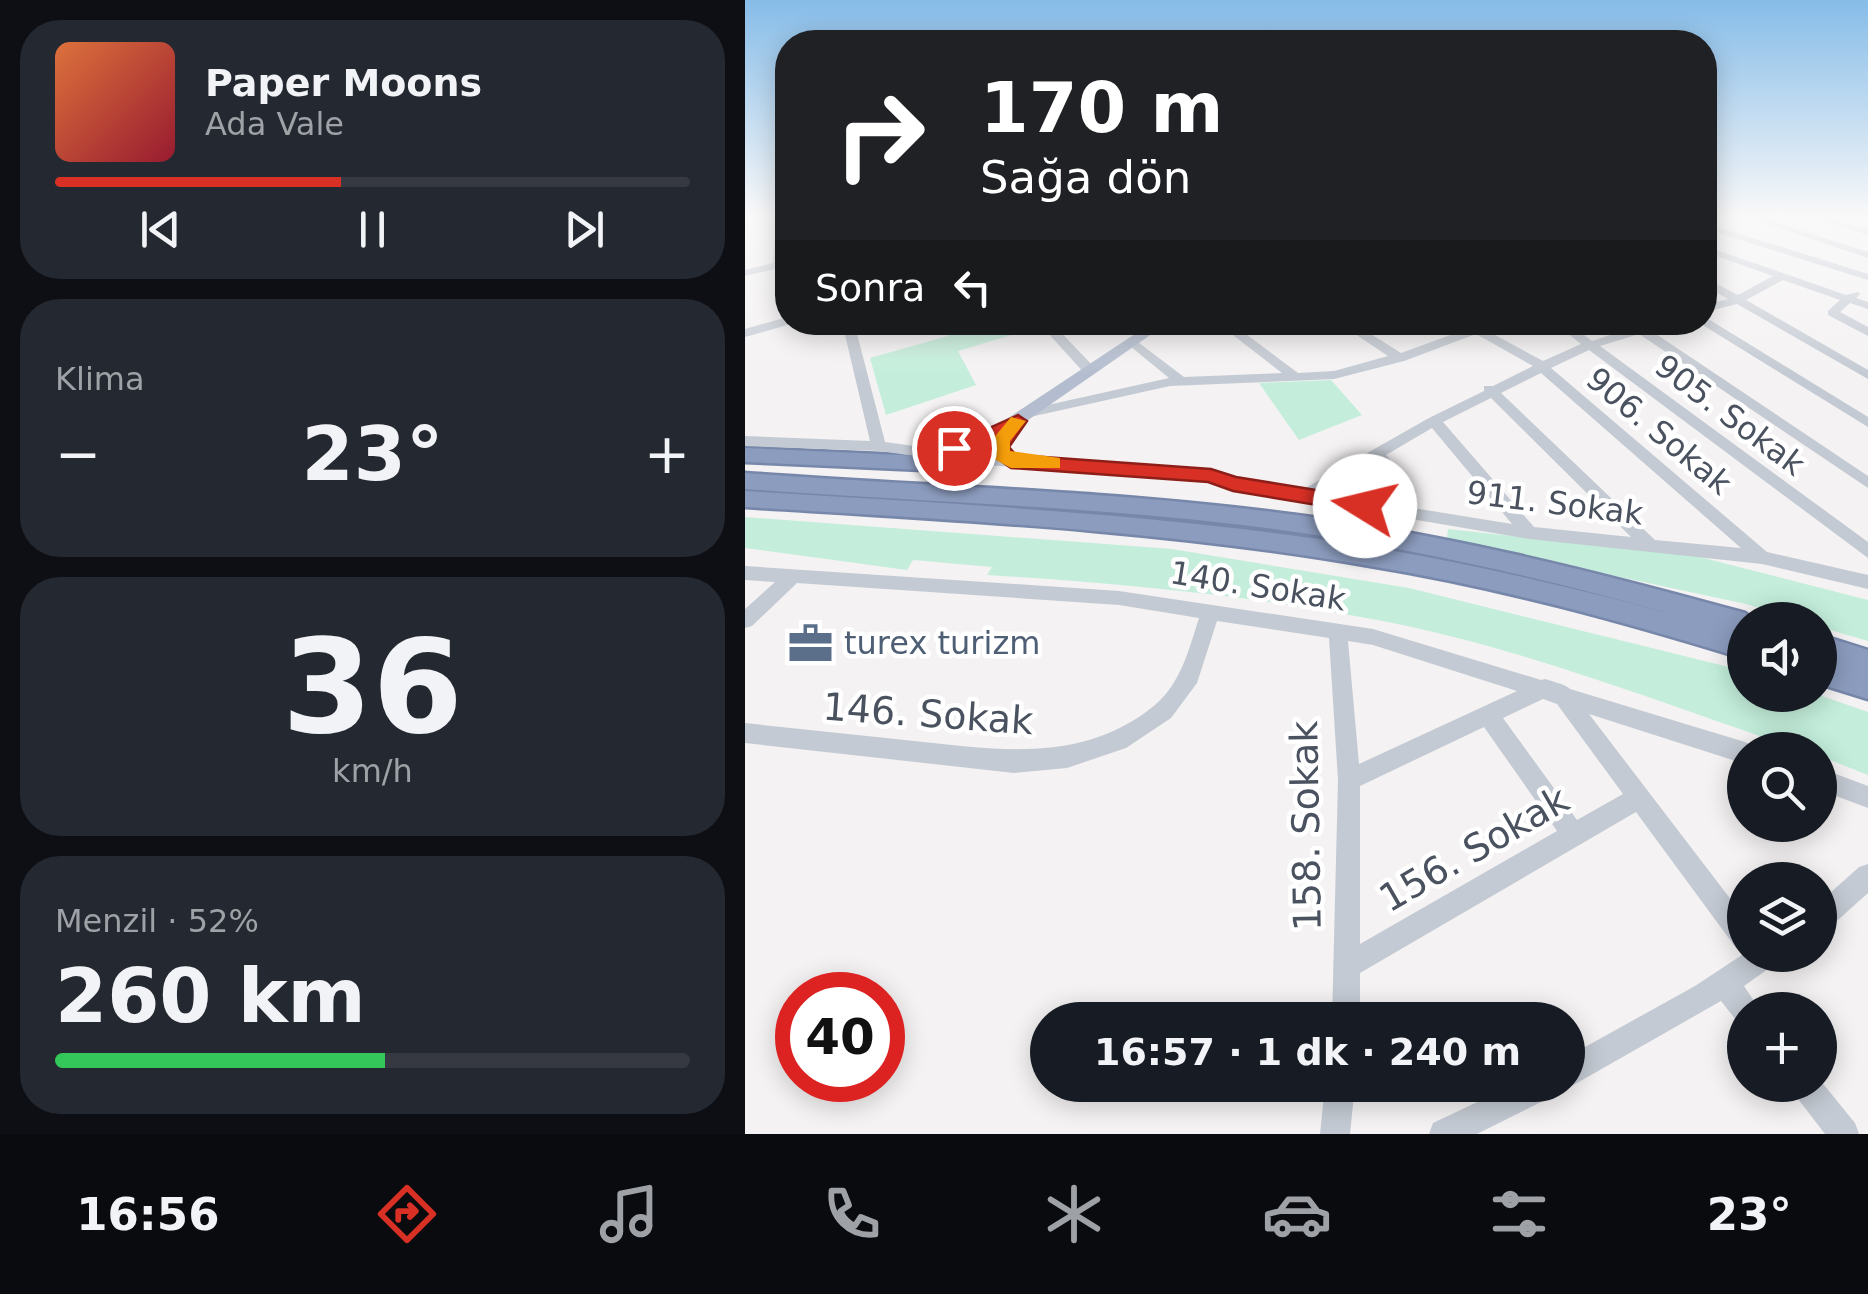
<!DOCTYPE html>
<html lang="tr">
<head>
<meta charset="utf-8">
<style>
	body { margin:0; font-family:"DejaVu Sans",sans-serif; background:#242831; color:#f1f3f6; height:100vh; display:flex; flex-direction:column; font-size:38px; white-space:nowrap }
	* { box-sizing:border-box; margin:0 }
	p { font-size:32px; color:#9ea1a6 }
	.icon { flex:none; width:55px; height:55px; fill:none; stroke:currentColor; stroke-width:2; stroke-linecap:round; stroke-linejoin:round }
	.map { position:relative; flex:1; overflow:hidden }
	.details { display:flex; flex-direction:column; gap:20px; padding:20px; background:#0d0f14; width:745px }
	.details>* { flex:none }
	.banner { position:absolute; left:30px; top:30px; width:942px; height:305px; border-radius:40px; box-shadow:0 5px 25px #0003; background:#202124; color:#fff; overflow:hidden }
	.controls { position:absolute; left:982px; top:602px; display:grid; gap:20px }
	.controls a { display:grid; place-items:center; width:110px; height:110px; border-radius:50%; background:#171b24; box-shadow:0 5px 25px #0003; font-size:50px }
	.speed { position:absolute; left:30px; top:972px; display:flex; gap:20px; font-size:50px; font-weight:700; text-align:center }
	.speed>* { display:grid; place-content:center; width:130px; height:130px; border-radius:50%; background:#171b24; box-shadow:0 5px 25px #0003; line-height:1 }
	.speed .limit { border:15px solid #d22; background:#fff; color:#111 }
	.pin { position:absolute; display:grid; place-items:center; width:85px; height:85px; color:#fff; margin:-42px; border:5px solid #fff; border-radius:50%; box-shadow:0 2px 10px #0007 }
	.me { position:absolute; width:110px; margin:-55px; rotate:279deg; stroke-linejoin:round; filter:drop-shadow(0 0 8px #0008) }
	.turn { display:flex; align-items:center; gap:35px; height:210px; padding:0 40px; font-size:45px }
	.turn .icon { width:130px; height:130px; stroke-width:2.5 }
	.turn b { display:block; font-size:70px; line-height:85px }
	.then { display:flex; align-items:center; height:95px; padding:0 40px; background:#0003; gap:20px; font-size:38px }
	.big { font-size:75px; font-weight:800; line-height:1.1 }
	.details .card { flex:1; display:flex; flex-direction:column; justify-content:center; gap:15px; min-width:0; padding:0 35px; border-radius:40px; background:#242831 }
	.details .dial { align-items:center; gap:0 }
	.dial b { font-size:130px; line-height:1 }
	.song { display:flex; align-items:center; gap:30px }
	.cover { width:120px; height:120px; border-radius:15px; background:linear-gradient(135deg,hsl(20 70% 55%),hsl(350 70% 35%)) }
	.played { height:10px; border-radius:5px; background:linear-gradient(90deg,#d93025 45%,#363941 45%) }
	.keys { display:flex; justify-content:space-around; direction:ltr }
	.heat { display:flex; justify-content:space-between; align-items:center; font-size:55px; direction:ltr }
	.charge { height:15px; border-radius:8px; background:linear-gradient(90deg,#34c759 52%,#363941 0) }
	.trip { position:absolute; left:285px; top:1002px; width:555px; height:100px; border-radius:50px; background:#171b24; box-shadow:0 5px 25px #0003; font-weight:800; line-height:100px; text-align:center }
	.dock { display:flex; height:160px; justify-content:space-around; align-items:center; background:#090b0e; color:#9ea1a6 }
	.dock .icon { width:70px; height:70px }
	.dock .active { color:#d93025 }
	.dock b { font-size:45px; color:#f1f3f6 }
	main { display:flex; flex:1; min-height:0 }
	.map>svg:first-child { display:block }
	.green { fill:#c4eedb }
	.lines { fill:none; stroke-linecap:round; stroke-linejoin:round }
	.highway-casing { stroke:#7787aa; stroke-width:5 }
	.minor { fill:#c4cad3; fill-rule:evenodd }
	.major { fill:#b3bdcf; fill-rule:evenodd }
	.highway { fill:#8c9cbe; fill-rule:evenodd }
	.route { fill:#d93025; stroke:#8d1f18; stroke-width:2.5 }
	.slow { fill:#f59e0b }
	.labels { text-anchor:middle; stroke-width:9; stroke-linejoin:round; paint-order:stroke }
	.street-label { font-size:32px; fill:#4a525f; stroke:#fff }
	.service-label { font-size:32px; fill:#4e5e75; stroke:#fff; text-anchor:start }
	.near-street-label { font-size:38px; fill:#4a525f; stroke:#fff }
</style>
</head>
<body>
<main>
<section class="details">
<div class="card">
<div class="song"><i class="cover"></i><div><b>Paper Moons</b><p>Ada Vale</p></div></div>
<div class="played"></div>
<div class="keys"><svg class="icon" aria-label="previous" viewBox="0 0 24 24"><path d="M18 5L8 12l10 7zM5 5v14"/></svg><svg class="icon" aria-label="pause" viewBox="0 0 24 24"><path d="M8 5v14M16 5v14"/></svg><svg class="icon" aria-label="next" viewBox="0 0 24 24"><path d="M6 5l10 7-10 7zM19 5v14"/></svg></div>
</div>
<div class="card"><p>Klima</p>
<div class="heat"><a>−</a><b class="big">23°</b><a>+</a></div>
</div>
<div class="card dial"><b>36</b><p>km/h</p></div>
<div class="card"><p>Menzil · 52%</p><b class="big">260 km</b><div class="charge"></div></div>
</section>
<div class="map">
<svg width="1123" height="1134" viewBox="0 0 1123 1134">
	<rect width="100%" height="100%" fill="#f4f2f2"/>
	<path class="green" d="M196 323H285L290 328 213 351 231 385 141 415 125 358 203 336Z
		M586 380 617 415 554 440 514 383Z
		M0 517 427 549 664 588 1000 671V695H1074L1123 712V775L1075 756V750H1056C916 703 774 646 627 619 501 595 371 583 242 575L247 567 168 560 162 570 0 548Z
		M703 529 951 556 1123 600V641L1075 627V620H1053L1001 604 702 540Z"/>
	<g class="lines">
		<defs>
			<path id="highway" d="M0 448 200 457 227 452 238 459 235 464 200 471 0 462Z
				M0 473C176 486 353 490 528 512 688 531 845 570 1000 613L1011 620H1000V659C877 621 753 587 625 566 419 530 209 520 0 507V491C191 503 384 512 574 539 699 557 822 585 944 619 808 580 670 548 529 529 354 506 176 502 0 489Z
				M1075 635 1123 650V699L1075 684Z"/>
		</defs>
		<use href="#highway" class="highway-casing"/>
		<path class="minor" d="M30 217H39L38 261 42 260V266L0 276V270L28 263Z
			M1001 217H1014L1123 252V258Z
			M1064 217H1078L1123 229V235Z
			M960 223 1123 274V280L960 229Z
			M960 246 1101 295 1113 292 1115 294 1111 298 1123 302V309L1105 303 1095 312 1123 327V336L1083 315V311L1095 300 1038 280 1001 300 1123 370V379L992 304 960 312V305L983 299 960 286V278L993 295 1028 276 960 252Z
			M42 317V322L46 324 0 337V329Z
			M960 317 1123 417V427L956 324 960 322Z
			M97 322H109L140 442 227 454 465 471 490 479 557 490 684 418 739 391V386H748L788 366 731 334 659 361 589 379 425 386 285 417 278 413 285 409 424 378 385 346V340L389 339 439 377 537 373 471 322H485L553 373 589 371 643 356 592 322H607L656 353 722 329 718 325 720 322H755L741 330 798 361 836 344 808 322H822L847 341 886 328 879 322H923L905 330 1123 476V488L894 334 855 346 1123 542V558L844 350 806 368 1022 552 1123 575V589L1017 564 784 539 489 489 464 481 227 464 134 451 0 446V436L125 441ZM796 373 996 548 910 540 756 393ZM746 398 886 537 789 527 698 422ZM687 428 767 524 576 493 630 461 657 496H669L671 492 669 488 641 455Z
			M293 322H306L350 368V374H340Z
			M0 566 374 591 628 629 796 680 800 679C806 681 822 685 825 689L1000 742 1008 746 1010 750H1000V764L844 714 1000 918V952L991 948 891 812 615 973V1020H587L593 780 584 638 472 621 452 683 426 718 381 748 322 768 269 773 0 743V723C53 729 107 734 160 740 247 749 336 766 410 705 436 683 444 649 454 618L374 605 52 583 7 626 0 628V609L30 582 0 580ZM603 641 628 645 772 691 614 764ZM798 699 812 704 878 794 832 820 758 718ZM739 727 812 831 615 944V786Z
			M1075 768 1123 786V808L1075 790Z
			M1123 864V893L1084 928 1075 932V902L1114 867Z
			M1000 953 1034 955 1030 964 999 986 1015 1010H1000V1023L991 1020 976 1001 832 1083 822 1088 816 1085H822V1057L950 986Z
			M1075 1080 1110 1123 1114 1134H1080L1050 1095 1045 1085H1075Z
			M580 1085H610L605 1134H575Z
			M768 1085H815L810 1095 732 1134H684L688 1123Z"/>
		<path class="major" d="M408 322H424L273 427 262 447 275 461 272 465C259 469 248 459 246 446L233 463 227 465 218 459 229 445 187 457 179 451 181 447 242 432Z"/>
		<use href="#highway" class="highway"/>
	</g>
	<linearGradient id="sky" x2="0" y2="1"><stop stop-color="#86bce8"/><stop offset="0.58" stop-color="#faf9f9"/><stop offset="1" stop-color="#faf9f9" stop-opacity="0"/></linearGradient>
	<rect width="1123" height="375" fill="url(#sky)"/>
	<path class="route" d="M273 415 282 421 264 447 271 455 466 469 491 477 620 498 630 506 620 513 488 491 463 482 266 468 246 454 244 447 251 438 209 455 200 448Z"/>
	<path class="slow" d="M266 417 281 421 265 441V451L315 458V468H266L249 459 247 440Z"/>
	<defs>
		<symbol id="office-bare" viewBox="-9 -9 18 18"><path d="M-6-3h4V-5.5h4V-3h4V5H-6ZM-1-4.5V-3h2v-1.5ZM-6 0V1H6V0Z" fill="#5c6f8a" stroke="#fff" stroke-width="2.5" paint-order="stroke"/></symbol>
	</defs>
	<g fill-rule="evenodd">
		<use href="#office-bare" x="34" y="612" width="63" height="63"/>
	</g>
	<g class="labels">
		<g class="street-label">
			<text transform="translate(985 415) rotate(37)" y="11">905. Sokak</text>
			<text transform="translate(914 431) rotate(40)" y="11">906. Sokak</text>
			<text transform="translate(810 503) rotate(7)" y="11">911. Sokak</text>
			<text transform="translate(513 586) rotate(9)" y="11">140. Sokak</text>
		</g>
		<g class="service-label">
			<text x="99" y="654">turex turizm</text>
		</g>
		<g class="near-street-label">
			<text transform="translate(183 714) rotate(4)" y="13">146. Sokak</text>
			<text transform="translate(561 826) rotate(-91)" y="13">158. Sokak</text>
			<text transform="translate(729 849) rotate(-30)" y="13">156. Sokak</text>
		</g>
	</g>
</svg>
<div class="controls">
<a><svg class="icon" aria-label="sound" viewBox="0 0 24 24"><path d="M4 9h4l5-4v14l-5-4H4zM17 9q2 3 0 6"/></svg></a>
<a><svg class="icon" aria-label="search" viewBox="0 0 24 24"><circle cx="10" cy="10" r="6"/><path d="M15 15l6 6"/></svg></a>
<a><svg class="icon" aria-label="layers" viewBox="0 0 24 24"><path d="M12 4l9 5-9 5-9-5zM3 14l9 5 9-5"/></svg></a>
<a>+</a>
</div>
<div class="speed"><div class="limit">40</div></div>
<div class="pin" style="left:209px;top:448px;background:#d93025"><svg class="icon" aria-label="arrive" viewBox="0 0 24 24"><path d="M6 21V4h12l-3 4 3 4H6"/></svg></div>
<svg class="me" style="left:620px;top:506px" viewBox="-20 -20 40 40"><circle r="19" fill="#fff"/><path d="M0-13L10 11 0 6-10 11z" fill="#d93025"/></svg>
<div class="trip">16:57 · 1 dk · 240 m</div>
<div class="banner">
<div class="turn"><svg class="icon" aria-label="right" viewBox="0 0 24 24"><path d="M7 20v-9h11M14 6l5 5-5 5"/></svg><div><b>170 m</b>Sağa dön</div></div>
<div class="then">Sonra<svg class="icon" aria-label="left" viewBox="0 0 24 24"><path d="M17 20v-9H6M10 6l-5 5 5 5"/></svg></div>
</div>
</div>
</main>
<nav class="dock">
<b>16:56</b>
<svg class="icon active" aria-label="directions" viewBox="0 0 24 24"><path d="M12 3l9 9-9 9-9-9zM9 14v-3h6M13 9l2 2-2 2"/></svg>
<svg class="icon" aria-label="music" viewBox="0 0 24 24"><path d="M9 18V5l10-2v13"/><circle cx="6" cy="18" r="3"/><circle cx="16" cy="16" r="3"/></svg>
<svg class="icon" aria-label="phone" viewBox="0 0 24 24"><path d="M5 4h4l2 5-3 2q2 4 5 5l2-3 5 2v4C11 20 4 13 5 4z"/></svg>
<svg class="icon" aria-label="climate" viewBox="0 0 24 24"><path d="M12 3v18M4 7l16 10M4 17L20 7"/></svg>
<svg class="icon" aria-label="car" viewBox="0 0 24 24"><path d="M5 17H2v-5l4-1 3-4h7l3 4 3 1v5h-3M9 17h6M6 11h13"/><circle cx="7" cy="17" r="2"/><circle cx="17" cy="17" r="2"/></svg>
<svg class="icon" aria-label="filters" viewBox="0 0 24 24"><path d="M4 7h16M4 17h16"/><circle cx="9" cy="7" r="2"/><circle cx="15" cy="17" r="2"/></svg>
<b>23°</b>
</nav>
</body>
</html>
